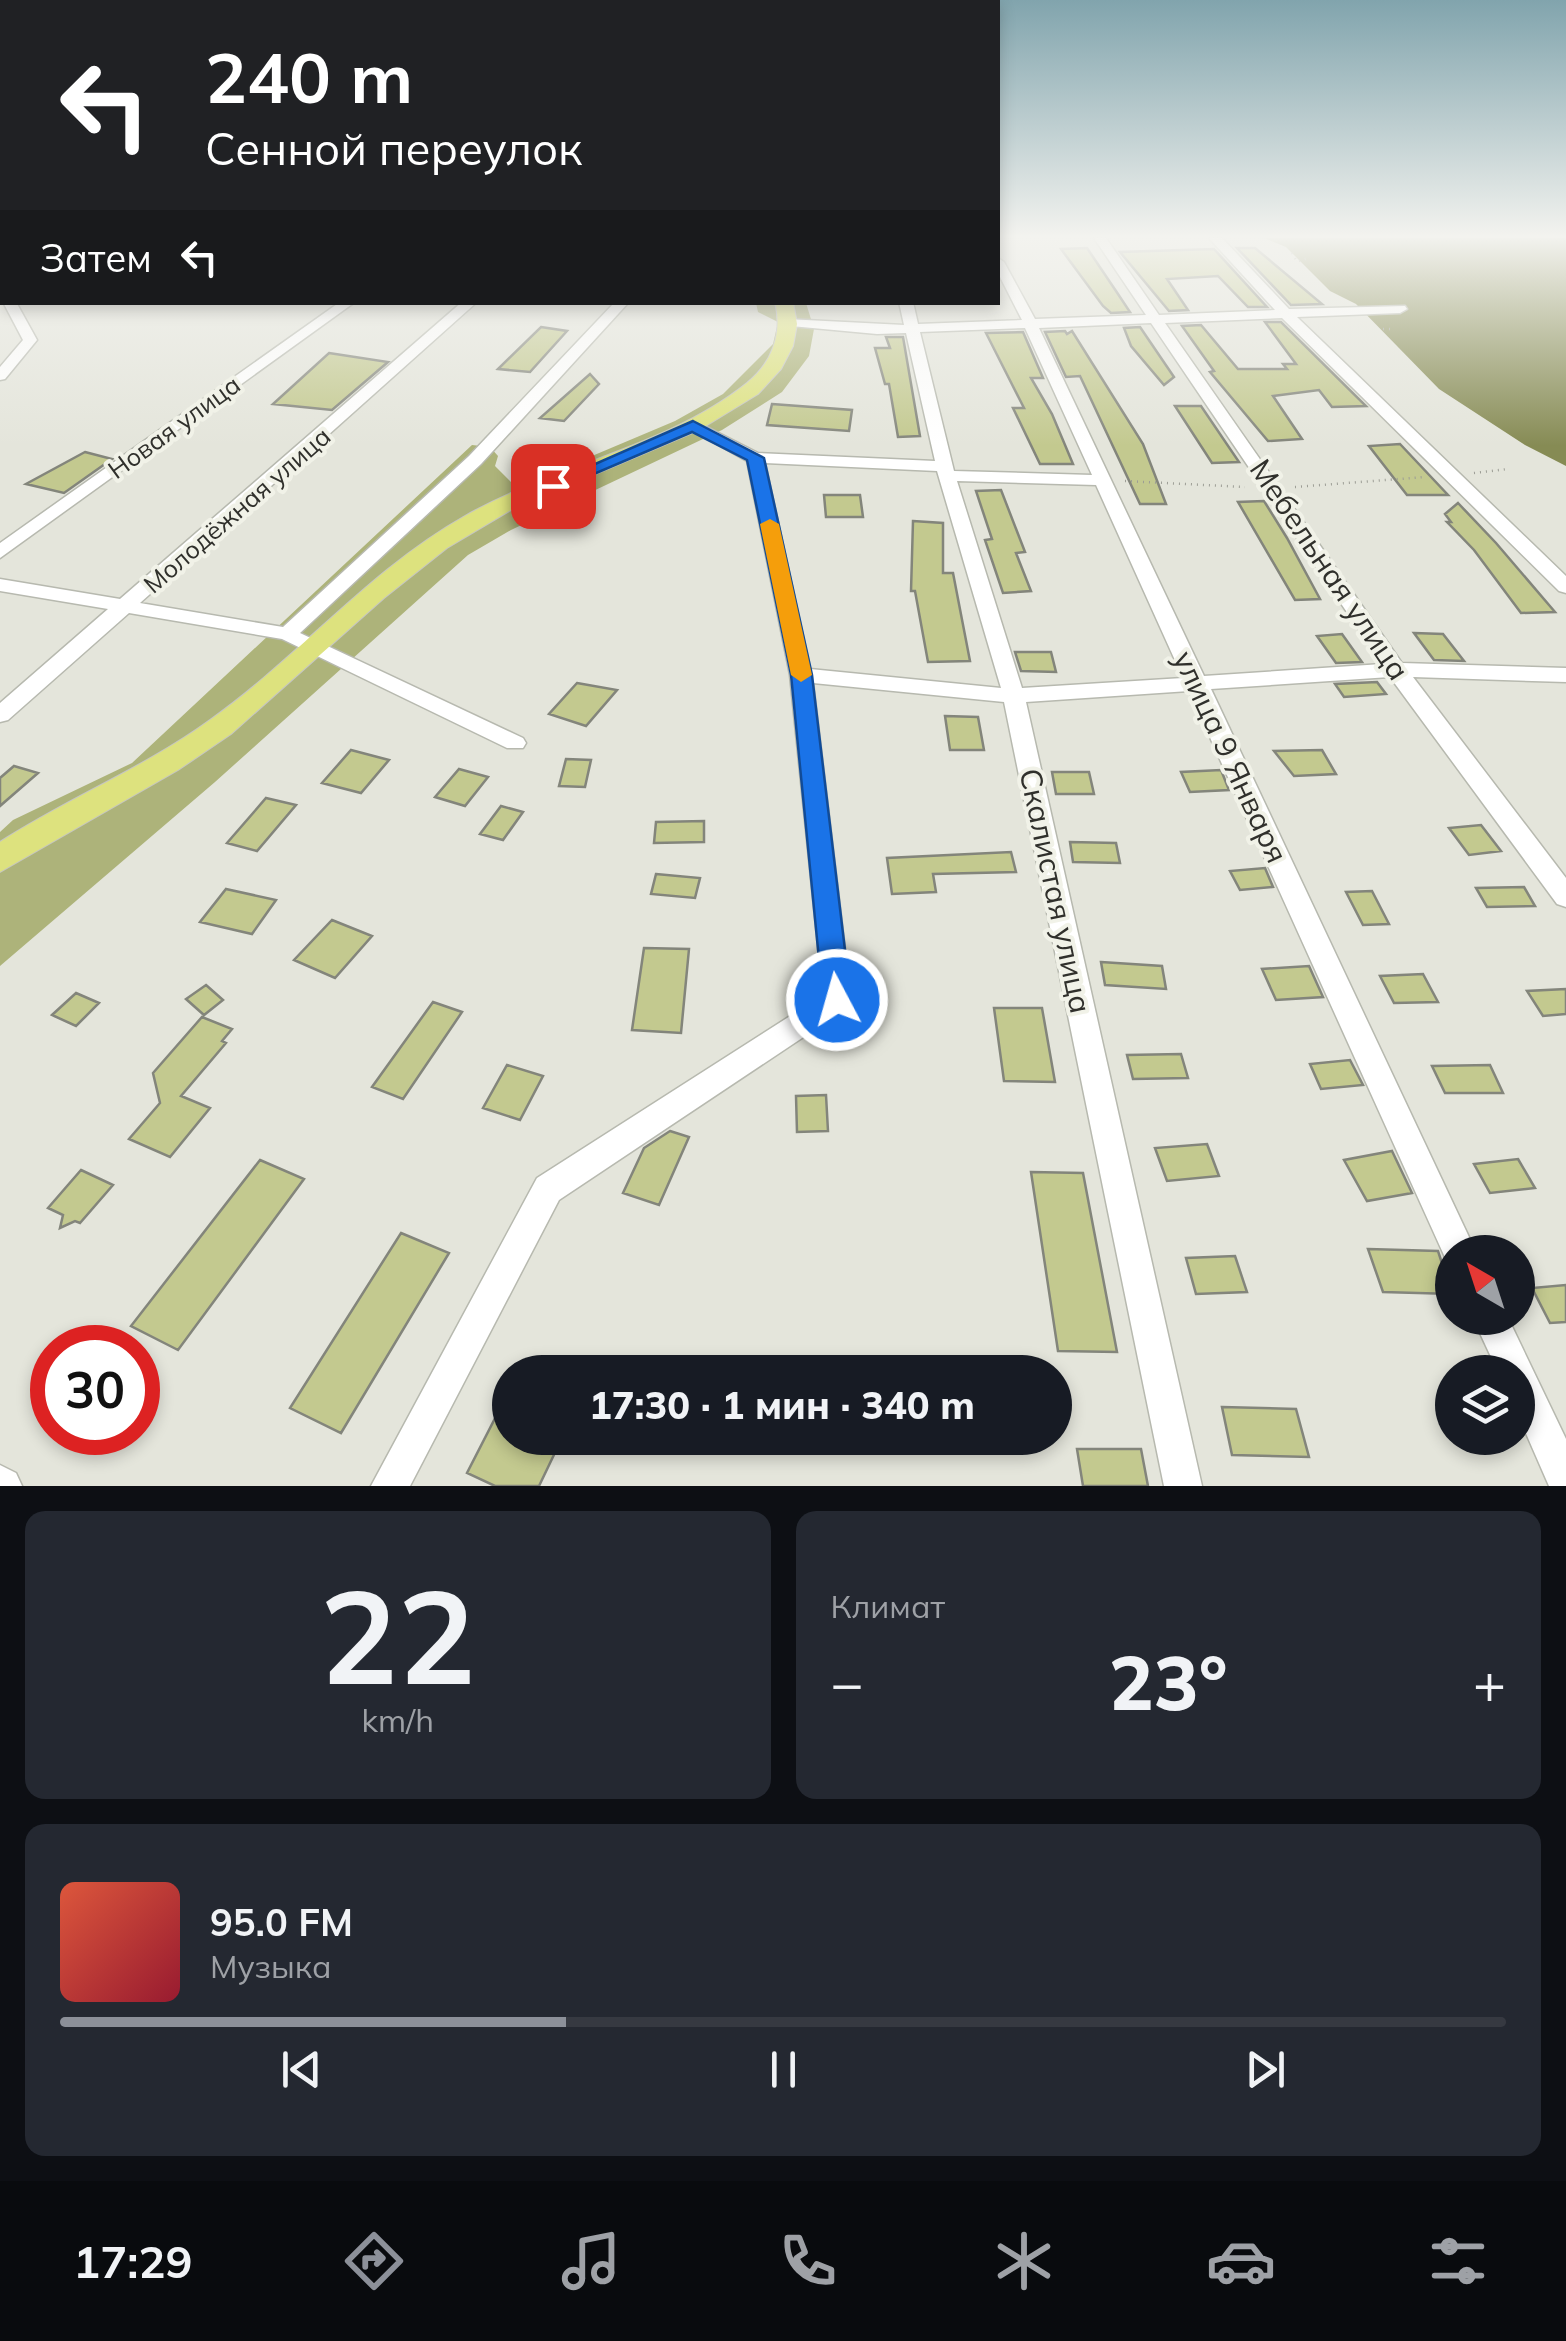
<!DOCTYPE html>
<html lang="ru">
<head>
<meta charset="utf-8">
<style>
	body { margin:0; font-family:Mulish,sans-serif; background:#242831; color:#f1f3f6; height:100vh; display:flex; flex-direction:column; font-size:38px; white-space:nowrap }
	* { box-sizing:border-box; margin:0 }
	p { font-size:32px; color:#9ea1a6 }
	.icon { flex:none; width:55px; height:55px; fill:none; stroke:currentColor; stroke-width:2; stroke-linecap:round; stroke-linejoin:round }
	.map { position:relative; height:1486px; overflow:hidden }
	.drawer { display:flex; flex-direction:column; gap:25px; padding:25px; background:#0d0f14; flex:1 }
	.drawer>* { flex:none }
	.top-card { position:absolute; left:0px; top:0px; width:1000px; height:305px; box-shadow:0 5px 15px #0003; background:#202124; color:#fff; overflow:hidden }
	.needle { width:65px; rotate:321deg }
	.controls { position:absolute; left:1435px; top:1235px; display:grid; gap:20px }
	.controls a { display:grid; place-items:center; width:100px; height:100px; border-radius:50%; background:#171b24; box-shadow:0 5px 15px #0003; font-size:50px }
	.speed { position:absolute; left:30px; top:1325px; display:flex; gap:20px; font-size:50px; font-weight:700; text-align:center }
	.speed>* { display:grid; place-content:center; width:130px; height:130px; border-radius:50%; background:#171b24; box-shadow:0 5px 15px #0003; line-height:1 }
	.speed .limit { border:15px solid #d22; background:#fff; color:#111 }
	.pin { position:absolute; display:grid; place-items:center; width:85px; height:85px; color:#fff; margin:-42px; border-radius:20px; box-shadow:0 5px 15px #0006 }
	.me { position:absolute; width:110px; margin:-55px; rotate:354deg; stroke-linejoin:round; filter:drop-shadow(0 0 8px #0008) }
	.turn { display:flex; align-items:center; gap:35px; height:210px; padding:0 40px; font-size:45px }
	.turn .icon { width:130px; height:130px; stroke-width:2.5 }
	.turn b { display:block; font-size:70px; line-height:85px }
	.then { display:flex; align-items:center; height:95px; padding:0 40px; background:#0003; gap:20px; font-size:38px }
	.big { font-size:75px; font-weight:800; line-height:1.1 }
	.drawer .tile { flex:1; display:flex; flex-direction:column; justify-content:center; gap:15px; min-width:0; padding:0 35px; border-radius:20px; background:#242831 }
	.drawer .dial { align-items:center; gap:0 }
	.dial b { font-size:130px; line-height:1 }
	.song { display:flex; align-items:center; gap:30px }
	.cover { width:120px; height:120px; border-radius:15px; background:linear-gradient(135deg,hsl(10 70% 55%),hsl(350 70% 35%)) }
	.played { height:10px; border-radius:5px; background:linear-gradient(90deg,#8c9099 35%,#363941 35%) }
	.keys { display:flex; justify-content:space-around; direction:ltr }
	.heat { display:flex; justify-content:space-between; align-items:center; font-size:55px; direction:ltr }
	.drawer .tiles { flex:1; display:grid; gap:25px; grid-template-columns:1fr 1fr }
	.tile:last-child { grid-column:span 2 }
	.trip { position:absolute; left:492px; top:1355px; width:580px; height:100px; border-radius:50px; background:#171b24; box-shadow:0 5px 15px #0003; font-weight:800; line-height:100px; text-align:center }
	.tab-bar { display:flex; height:160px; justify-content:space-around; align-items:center; background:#090b0e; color:#9ea1a6 }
	.tab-bar .icon { width:70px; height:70px }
	.tab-bar .active { color:#8c9099 }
	.tab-bar b { font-size:45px; color:#f1f3f6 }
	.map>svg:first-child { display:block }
	.forest { fill:#adb37a }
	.water { fill:#868b54 }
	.building { fill:#c3c98f; stroke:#83857b; stroke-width:2.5 }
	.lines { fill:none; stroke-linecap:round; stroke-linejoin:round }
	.minor-casing { stroke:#b7b9af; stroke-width:3 }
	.major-casing { stroke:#c5c5c4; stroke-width:2 }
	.path { stroke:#9c9d95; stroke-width:2.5; stroke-dasharray:1 5; stroke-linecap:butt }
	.minor { fill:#fff; fill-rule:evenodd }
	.major { fill:#dde27e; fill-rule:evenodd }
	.route { fill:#1a73e8; stroke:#114b97; stroke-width:2.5 }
	.slow { fill:#f59e0b }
	.labels { text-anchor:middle; stroke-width:8; stroke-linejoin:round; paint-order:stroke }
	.far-street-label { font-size:25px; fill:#30302c; stroke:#f1f2e8 }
	.street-label { font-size:30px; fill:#30302c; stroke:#f1f2e8 }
</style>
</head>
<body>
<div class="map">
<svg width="1566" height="1486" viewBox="0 0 1566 1486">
	<rect width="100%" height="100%" fill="#e4e5db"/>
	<path class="forest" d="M756 303H806L814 329 809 356 782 392 722 430 511 530 468 555 215 782 0 966V832L13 820 132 763 472 445 490 447 498 456 495 466 514 485 528 483 675 421 723 394 773 344 778 322 758 312Z"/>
	<path class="water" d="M1264 238H1566V466L1525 445 1439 389 1356 304 1330 291 1286 247Z"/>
	<path class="building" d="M1087 248 1116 291 1130 312 1111 313 1103 306 1061 249Z
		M1237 248H1255L1322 304 1291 305Z
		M1214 249 1267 307H1248L1218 276 1167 279 1188 310 1169 311 1120 252Z
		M1265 322H1281L1366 406 1332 407 1319 390 1273 396 1302 439 1268 441 1210 372 1214 371 1182 326 1201 325 1238 369H1287L1283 364H1296Z
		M541 327 567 331 530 372 498 369Z
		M1140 327 1174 377 1164 385 1131 346 1124 328Z
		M1065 331 1067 334 1072 331 1143 444 1166 504H1140L1080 376 1066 377 1045 332Z
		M1023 332 1043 378H1031L1052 414 1073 464H1040L1013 408H1024L986 333Z
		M886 337H903L920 436 898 437 889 384H885L875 348H890Z
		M329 353 388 362 332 410 273 404Z
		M590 374 599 384 564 421 540 418Z
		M772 404 852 410 849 431 767 425Z
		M1175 406H1201L1239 462 1212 463Z
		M1400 444 1448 495H1407L1369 446Z
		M85 452 112 459 64 493 26 484Z
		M1001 490 1025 552 1016 553 1031 591 1003 593 985 540 992 539 976 491Z
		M824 495H860L863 517H826Z
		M1264 501 1287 538 1320 599 1295 600 1238 502Z
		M1458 503 1496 543 1555 612 1521 613 1474 550 1447 522H1451L1445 514Z
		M913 521 943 523V573H953L970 661 928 662 915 591H911Z
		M1414 633 1443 634 1464 661 1434 660Z
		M1342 634 1362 662 1336 663 1317 636Z
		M1015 652H1051L1056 672 1021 671Z
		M1377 682 1386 694 1344 697 1335 684Z
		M577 683 617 690 586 726 549 714Z
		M945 716 978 717 984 750H950Z
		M351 750 389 760 361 793 322 783Z
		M1322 750 1336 774 1294 776 1274 751Z
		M566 759 591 760 585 787 559 786Z
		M14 766 38 773 0 806V778Z
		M459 769 488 777 465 806 435 797Z
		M1221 770 1229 790 1190 792 1181 772Z
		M1052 772H1089L1094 794H1056Z
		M266 798 296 805 257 851 227 843Z
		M501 806 523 812 503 840 480 834Z
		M704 821V842L654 843 656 822Z
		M1481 825 1501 851 1469 855 1449 828Z
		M1070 842 1116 843 1120 863 1073 862Z
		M1011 852 1016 872 933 874 936 892 892 894 887 858Z
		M1265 868 1273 887 1240 890 1230 871Z
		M656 874 700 878 695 898 651 894Z
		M1524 887 1535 906 1487 907 1476 888Z
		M226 889 276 900 252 934 200 922Z
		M1372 891 1389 924 1363 925 1346 892Z
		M332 920 372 936 335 978 294 960Z
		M644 948 689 949 681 1033 632 1030Z
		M1101 962 1162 966 1166 989 1105 985Z
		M1309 966 1323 997 1276 1000 1262 969Z
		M1423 974 1438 1002 1394 1003 1380 976Z
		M206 985 223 1000 204 1015 186 999Z
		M1566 989V1014L1543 1016 1527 991Z
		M76 993 99 1003 76 1026 52 1015Z
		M433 1002 462 1012 403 1099 372 1087Z
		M994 1008H1042L1055 1082 1004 1081Z
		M202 1017 232 1029 222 1041 226 1043 181 1096 210 1108 170 1157 129 1139 160 1103 153 1073Z
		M1181 1054 1188 1078 1133 1079 1127 1055Z
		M1350 1060 1363 1085 1321 1089 1310 1064Z
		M507 1065 543 1076 520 1120 483 1108Z
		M1490 1065 1503 1093H1445L1432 1066Z
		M826 1095 828 1131 797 1132 796 1096Z
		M670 1131 689 1137 659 1205 623 1193 644 1148Z
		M1207 1144 1219 1176 1167 1181 1155 1148Z
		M1392 1151 1412 1193 1367 1201 1344 1160Z
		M1518 1159 1535 1188 1490 1193 1474 1164Z
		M260 1160 304 1179 178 1350 131 1326Z
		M81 1170 113 1185 80 1223 75 1221 60 1228 63 1215 48 1208Z
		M1031 1172 1083 1173 1117 1352 1058 1351Z
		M401 1233 449 1253 341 1433 290 1408Z
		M1368 1249 1438 1251 1452 1294 1383 1292Z
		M1235 1256 1247 1292 1196 1294 1186 1258Z
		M1566 1285V1322L1550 1323 1532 1288Z
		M510 1389V1438H562L539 1486H495L467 1473Z
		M1222 1407 1296 1409 1309 1457 1232 1455Z
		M1077 1449H1141L1148 1486H1083Z"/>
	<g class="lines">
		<defs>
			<path id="minor" d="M1094 238H1106L1159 315 1275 310 1209 238H1222L1289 309 1405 306 1407 309 1400 313 1297 317 1566 576V593L1559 591 1282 318 1165 323 1402 663 1566 668V682L1413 677 1566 878V907L1557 904 1390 677 1211 689 1476 1252H1452V1265L1448 1264 1189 691 1026 702 1202 1486H1164L1004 702 813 683 851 1000 847 1008 559 1200 410 1486H371L537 1178 823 995 790 675 747 461 685 426 699 423 758 453 935 461 906 333 877 334 791 326 784 322 786 319 904 325 899 302H913L918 324 1022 320 998 273V258L1004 262 1035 319 1146 315ZM1151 323 1382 664 1204 676 1039 328ZM1025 328 1092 475 954 471 920 332ZM765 463 937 471 1001 688 810 669ZM957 481 1096 485 1183 678 1022 688Z
				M2 279V287L0 288V280Z
				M3 302H16L37 340 5 379 0 380V367L23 340Z
				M340 302H355L0 558V543Z
				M462 302H477L140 603 283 627 469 456 615 302H629L481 464 300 633 523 738 526 743 523 748H507L282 639 129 613 8 720 0 722V703L108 609 0 591V579L120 599Z
				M1473 1318H1508L1566 1439V1486H1549L1518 1415V1372H1498Z
				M0 1465 16 1473 22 1486H0Z"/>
			<path id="major" d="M775 302H793L797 324 793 346 781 369 758 394 699 430 511 510 447 548 384 598 231 734 178 770 0 872V842C68 798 144 768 210 720 299 657 369 570 465 516 554 465 666 448 747 383 772 363 783 334 775 302Z"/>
		</defs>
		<use href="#minor" class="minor-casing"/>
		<use href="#major" class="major-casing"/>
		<path class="path" d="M998 238H1017
			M1292 253 1296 260
			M1299 261 1308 258
			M1383 329H1395
			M1474 473 1508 469
			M1125 481 1245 487
			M1295 487 1425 477"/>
		<use href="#minor" class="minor"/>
		<use href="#major" class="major"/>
	</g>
	<linearGradient id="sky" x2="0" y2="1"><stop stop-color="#81a4ad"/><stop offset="0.53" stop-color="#f3f3ef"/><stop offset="1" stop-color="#f3f3ef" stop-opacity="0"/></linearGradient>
	<rect width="1566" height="446" fill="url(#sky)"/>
	<path class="route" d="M693 421 764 458 812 675 851 1000 847 1008 837 1012 827 1008 823 1000 791 675 747 460 692 432 559 489 545 486Z"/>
	<path class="slow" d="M770 519 779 524 812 675 801 682 791 675 760 524Z"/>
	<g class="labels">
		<g class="far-street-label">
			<text transform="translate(174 427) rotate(-36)" y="9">Новая улица</text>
			<text transform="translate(237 510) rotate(-41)" y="9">Молодёжная улица</text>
		</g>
		<g class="street-label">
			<text transform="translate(1329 570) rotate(56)" y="10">Мебельная улица</text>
			<text transform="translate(1230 757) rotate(65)" y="10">улица 9 Января</text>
			<text transform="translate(1055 891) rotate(78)" y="10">Скалистая улица</text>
		</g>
	</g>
</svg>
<div class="controls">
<a><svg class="needle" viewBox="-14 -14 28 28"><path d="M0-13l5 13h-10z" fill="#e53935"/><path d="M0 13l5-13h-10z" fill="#9ea1a6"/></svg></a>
<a><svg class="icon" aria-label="layers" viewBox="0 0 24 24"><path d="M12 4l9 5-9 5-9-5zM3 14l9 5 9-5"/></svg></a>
</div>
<div class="speed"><div class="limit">30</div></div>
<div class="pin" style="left:553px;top:486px;background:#d93025"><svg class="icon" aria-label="arrive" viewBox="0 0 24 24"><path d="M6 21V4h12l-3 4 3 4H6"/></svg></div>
<svg class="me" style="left:837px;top:1000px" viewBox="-20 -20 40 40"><circle r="17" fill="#1a73e8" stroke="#fff" stroke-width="3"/><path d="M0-11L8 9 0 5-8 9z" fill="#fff"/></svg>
<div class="trip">17:30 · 1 мин · 340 m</div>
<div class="top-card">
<div class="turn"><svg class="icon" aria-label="left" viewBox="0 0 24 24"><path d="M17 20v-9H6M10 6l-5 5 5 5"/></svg><div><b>240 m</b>Сенной переулок</div></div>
<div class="then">Затем<svg class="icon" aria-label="left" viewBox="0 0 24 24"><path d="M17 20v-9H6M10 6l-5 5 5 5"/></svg></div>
</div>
</div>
<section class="drawer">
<div class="tiles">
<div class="tile dial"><b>22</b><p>km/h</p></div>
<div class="tile"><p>Климат</p>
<div class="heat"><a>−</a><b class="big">23°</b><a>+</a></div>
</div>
<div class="tile">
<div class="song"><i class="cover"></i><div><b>95.0 FM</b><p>Музыка</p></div></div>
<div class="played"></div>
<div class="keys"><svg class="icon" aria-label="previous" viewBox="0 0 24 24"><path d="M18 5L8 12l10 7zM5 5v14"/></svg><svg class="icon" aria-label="pause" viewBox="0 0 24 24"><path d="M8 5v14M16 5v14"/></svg><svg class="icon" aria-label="next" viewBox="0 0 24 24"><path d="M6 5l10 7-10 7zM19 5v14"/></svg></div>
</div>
</div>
</section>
<nav class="tab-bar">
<b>17:29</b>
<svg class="icon active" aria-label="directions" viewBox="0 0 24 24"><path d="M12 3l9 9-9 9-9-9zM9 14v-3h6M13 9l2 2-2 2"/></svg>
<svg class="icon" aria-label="music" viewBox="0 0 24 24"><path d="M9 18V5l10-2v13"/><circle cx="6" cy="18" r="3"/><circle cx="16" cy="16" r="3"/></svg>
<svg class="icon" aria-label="phone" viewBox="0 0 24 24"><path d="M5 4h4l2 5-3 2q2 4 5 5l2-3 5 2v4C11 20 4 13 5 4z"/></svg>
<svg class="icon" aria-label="climate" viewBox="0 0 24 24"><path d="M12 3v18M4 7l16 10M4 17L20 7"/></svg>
<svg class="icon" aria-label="car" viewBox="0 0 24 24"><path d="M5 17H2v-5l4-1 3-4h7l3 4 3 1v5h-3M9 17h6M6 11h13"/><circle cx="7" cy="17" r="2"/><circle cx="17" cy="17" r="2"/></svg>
<svg class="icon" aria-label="filters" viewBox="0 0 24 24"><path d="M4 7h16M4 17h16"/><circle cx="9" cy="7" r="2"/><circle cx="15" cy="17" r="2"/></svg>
</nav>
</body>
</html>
